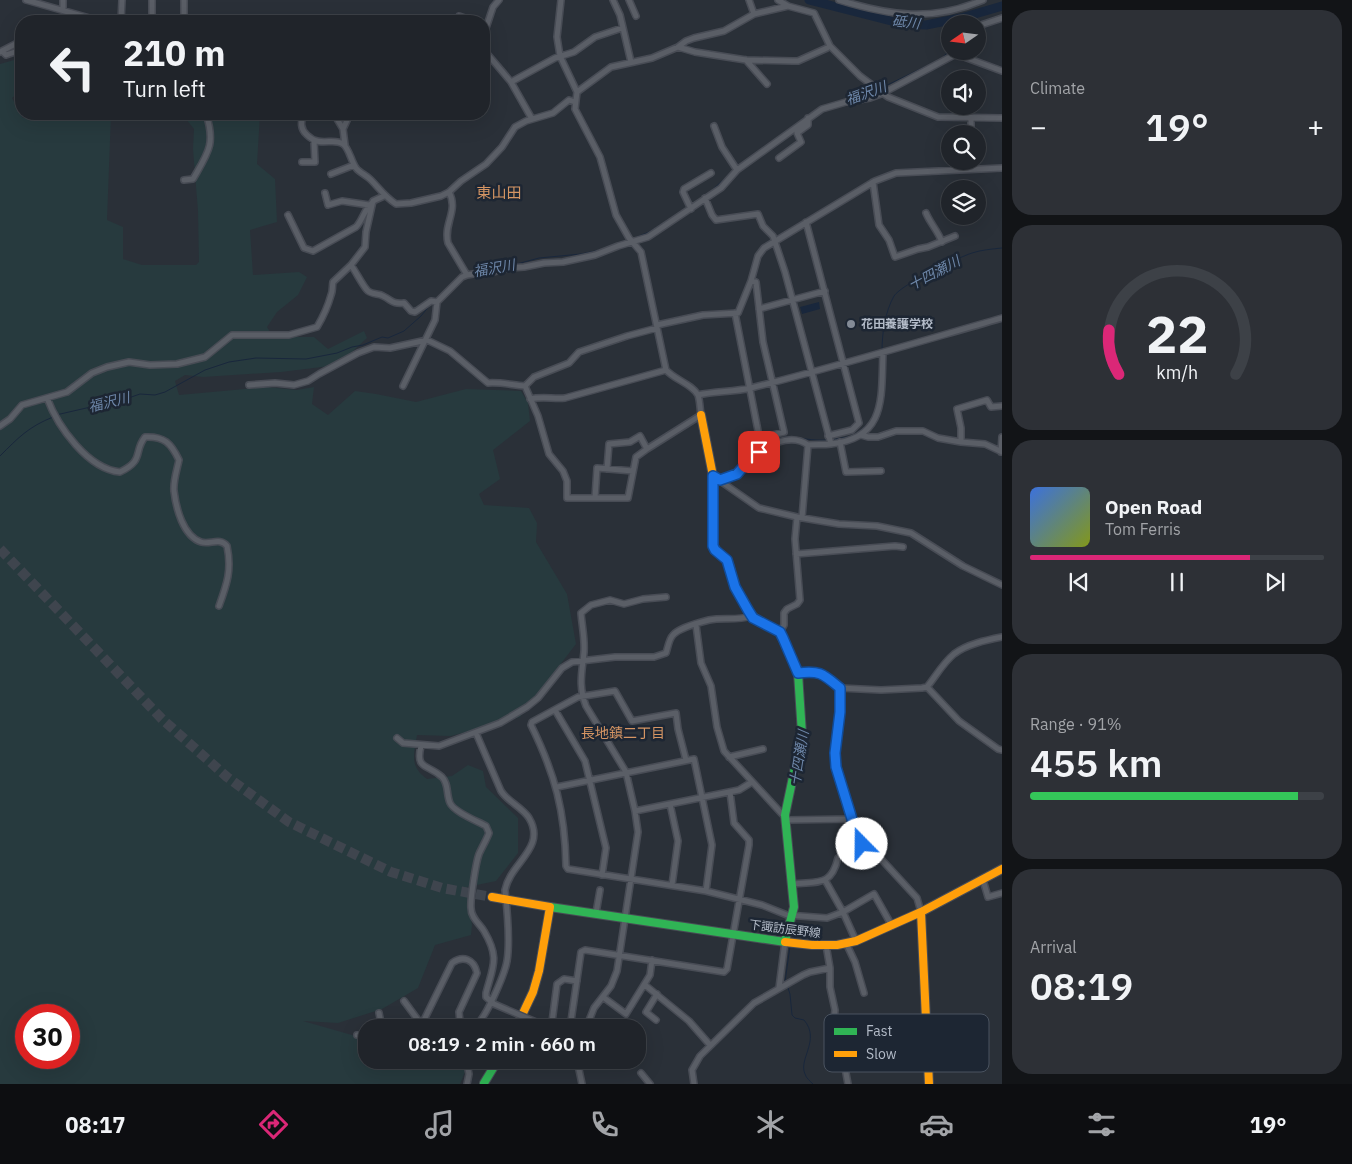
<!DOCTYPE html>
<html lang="en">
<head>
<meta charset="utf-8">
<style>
	body { margin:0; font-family:"IBM Plex Sans","Noto Sans JP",sans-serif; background:#2d3036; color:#f1f3f6; height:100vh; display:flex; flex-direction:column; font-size:19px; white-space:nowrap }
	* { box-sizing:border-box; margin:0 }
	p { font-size:16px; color:#a2a4a8 }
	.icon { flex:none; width:28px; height:28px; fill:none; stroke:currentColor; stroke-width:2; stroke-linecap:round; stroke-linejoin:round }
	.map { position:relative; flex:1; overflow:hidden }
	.panel { display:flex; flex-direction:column; gap:10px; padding:10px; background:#121417; width:350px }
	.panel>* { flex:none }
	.hud { position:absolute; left:15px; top:15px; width:475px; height:105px; border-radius:20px; box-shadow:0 5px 20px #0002,0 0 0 1px #3d4147; background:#20242a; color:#f1f3f6; overflow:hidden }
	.needle { width:32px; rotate:256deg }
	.controls { position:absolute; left:941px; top:15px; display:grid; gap:10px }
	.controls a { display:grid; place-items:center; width:45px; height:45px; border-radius:50%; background:#20242a; box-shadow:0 5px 20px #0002,0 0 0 1px #3d4147; font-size:25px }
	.speed { position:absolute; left:15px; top:1004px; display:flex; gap:10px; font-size:25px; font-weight:700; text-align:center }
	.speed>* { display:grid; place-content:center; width:65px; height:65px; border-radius:50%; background:#20242a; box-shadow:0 5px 20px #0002,0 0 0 1px #3d4147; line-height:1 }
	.speed .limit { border:8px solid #d22; background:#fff; color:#111 }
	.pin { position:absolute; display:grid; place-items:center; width:42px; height:42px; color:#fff; margin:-21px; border-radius:10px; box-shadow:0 2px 8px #0006 }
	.me { position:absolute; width:55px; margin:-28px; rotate:338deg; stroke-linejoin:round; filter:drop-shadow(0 0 4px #0008) }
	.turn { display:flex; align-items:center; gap:18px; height:105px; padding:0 25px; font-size:22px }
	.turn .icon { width:65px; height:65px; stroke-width:2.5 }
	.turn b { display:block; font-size:35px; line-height:42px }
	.big { font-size:38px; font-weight:600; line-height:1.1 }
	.panel .card { flex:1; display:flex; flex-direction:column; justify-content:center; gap:8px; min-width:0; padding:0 18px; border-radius:20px; background:#2d3036 }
	.panel .dial { align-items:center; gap:0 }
	.dial svg { height:130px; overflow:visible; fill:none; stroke:#3d4147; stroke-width:7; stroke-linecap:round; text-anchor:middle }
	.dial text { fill:#f1f3f6; stroke:none }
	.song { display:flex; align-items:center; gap:15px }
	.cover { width:60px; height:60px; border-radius:8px; background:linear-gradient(135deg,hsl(220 70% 55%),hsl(70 70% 35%)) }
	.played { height:5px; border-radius:2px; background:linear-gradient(90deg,#db2777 75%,#3d4147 75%) }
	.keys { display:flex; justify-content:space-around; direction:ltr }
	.heat { display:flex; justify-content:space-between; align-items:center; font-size:28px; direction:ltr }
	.charge { height:8px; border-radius:4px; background:linear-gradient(90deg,#34c759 91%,#3d4147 0) }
	.trip { position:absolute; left:358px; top:1019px; width:288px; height:50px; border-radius:20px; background:#20242a; box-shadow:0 5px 20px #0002,0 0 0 1px #3d4147; font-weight:600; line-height:50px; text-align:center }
	.tab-bar { display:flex; height:80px; justify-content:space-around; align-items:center; background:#0d0e11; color:#a2a4a8 }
	.tab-bar .icon { width:35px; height:35px }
	.tab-bar .current { color:#db2777 }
	.tab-bar b { font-size:22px; color:#f1f3f6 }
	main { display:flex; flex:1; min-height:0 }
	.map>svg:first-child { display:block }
	.green { fill:#273a3e; fill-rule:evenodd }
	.water { fill:#19273c }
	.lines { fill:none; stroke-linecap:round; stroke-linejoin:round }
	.stream { stroke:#19273c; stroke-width:1 }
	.river { stroke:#19273c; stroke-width:9 }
	.highway-tunnel { stroke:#3f454e; stroke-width:10; stroke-dasharray:10 5; stroke-linecap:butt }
	.street-casing { stroke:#484c55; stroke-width:8 }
	.fast-casing { stroke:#484c55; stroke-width:10 }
	.slow-casing { stroke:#484c55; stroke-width:10 }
	.street { stroke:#5a5e66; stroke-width:5 }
	.fast { stroke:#30b455; stroke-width:8 }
	.slow { stroke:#ff9f0a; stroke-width:8 }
	.street-bridge-casing { stroke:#484c55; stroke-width:8; stroke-linecap:butt }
	.street-bridge { stroke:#5a5e66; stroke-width:5 }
	.route-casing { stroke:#114b97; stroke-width:12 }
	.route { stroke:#1a73e8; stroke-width:9 }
	.poi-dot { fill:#848b96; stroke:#1d2633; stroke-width:2 }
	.labels { text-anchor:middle; stroke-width:5; stroke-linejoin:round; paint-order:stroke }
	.poi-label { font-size:12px; font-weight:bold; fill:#b4bcc9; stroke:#1d2633; text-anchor:start }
	.street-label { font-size:12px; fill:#b4bcc9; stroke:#1d2633 }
	.water-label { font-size:14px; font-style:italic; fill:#6d86a8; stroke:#1d2633 }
	.neighbourhood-label { font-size:14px; fill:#d59563; stroke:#1d2633 }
	.quarter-label { font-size:15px; fill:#d59563; stroke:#1d2633 }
	.key { fill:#1d2633; stroke:#4a5360; stroke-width:1 }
	.key-label { font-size:14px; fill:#b4bcc9 }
</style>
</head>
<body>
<main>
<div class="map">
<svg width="1002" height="1084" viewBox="0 0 1002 1084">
	<rect width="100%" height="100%" fill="#2a3038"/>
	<path class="green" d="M21 58V90L12 98 23 118 42 114H111L107 220 123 227V259L142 265H196L199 262 198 211 193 149 194 129 182 114H260L257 164 275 179 277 222 250 230 253 275 299 272 307 277 298 295 277 312 267 327 273 337H314L328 349 364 331 367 338 338 365 281 372 203 377 185 375 175 381 179 395 266 387 297 390 314 387 312 404 328 415 355 391 376 394 416 402 466 389 521 391 528 403 530 421 493 450 500 479 479 494 484 505 529 508 537 523 536 542 567 594 576 644 520 717 451 736 417 735C414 755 409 766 427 779L452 776 468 765 483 771 486 787 518 818V853L496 881 467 887 472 925 471 935 435 945 418 988 382 1009 338 1023 303 1021 366 1039V1060H462L465 1072 460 1084H0V64ZM26 1015H69V1058H26Z"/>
	<path class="water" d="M819 302 820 309 802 314 800 307Z"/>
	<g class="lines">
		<path class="stream" d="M973 24 980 13
			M879 89 941 59 950 50
			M827 105 876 91
			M739 166 819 109
			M709 193 734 170
			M632 239 649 232 687 208
			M513 265 539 258 581 254 600 250 619 243
			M469 272 500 268
			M435 300 446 289
			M882 351C882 333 885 312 894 296 902 284 957 258 972 253 981 250 992 249 1002 248
			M56 415 95 406 111 404 140 394 155 395 165 392 205 370 229 362 256 358 306 359 337 353 352 347 363 345 382 337 388 338 404 331 421 316 430 305
			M831 440 853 436 870 423
			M758 450C786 427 796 442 827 440
			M0 456C18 438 28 427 53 417
			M717 477 732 472 745 461
			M723 553 729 559
			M794 870 795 881
			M796 885 797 905
			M792 937 795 917
			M785 982 790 946
			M787 985 790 994 792 1015 795 1018 804 1020C821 1040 798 1059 805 1074 806 1078 810 1081 813 1084"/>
		<path class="river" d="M809 0 903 24 926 25 961 18 1002 6"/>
		<path class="highway-tunnel" d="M0 549 162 719 227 777 289 822 391 872 442 888 492 897"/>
		<defs>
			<path id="street" d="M26 0 100 21
				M613 0 620 15 631 62
				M629 0 636 16
				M749 0 754 14
				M778 0 788 6 814 13 830 46 860 76 888 97 938 117 1002 118
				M839 0C891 16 932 22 983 0
				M63 10V0
				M459 16 474 21
				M121 21 122 0
				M152 21V0
				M184 21V0
				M357 21H358
				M978 26 1002 18
				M484 34 493 7 499 0
				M678 47 695 52 746 60 793 61H798L827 48
				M484 50 511 82 532 119
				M2 51 6 55 21 50
				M0 52 21 41
				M956 54 1002 71
				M746 60 767 84
				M511 82 555 58 574 52 595 37 622 28
				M577 92 611 67 652 58 678 47 686 41 694 38 724 31 754 14 788 6
				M303 114C301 122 300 129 307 135 320 148 333 137 343 144 349 148 351 161 356 168 360 173 366 175 371 180 379 188 385 197 396 204L411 203 441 196 449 192 461 181 486 164 502 147 515 127 526 121 553 113 569 100 575 102
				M334 114 343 129
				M714 126 722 147 737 170
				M962 134 971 129V118
				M345 145 343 129 350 114
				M779 158 801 142 797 133 808 125V118
				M957 161 959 170
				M302 162H315L314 141
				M331 174 354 165
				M184 180 193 179C208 153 216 144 206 114
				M873 182 879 225 889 240 895 257 918 249 928 247 955 236
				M449 192C459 211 443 223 448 243L467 275
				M325 193 328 205 342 201 369 205
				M705 198 712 215 716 220 758 214 763 226 773 236 785 272 831 444
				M691 209 683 192 684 189 711 173
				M926 213C930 223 938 231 942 242
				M288 215 304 248 313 251 356 227C363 220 364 209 373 202
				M806 222 859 423 852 430 828 436
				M351 265C356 272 364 288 368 291 373 295 379 293 383 296 393 301 392 304 404 303L411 311 415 312 431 301 437 302
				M759 309 825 291
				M735 313 760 441 769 436 784 432 763 342 756 282 751 281
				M657 325 703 315 738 313 751 281 758 256 764 248 875 181 896 173 1002 168
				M249 385 275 383 294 385 308 381 319 374 358 353 374 347 390 348 427 340 450 351 488 383C501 382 512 385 525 386
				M403 386 435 320 437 302 462 277 467 275 479 273H490L509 268 524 267 544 263 563 262 595 255 618 246 648 237 721 188 737 170 822 109 846 102 870 98 881 94 956 54 957 51
				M525 386 538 416 549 454 563 471 567 481V498H628L636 457 647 449 701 415C700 409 700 401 698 395 692 384 675 380 666 370L641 252 629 238 616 215 600 157 575 109 577 92 560 56 557 37 561 0
				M525 386 534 377 569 363 579 352 627 336 657 328
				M698 395C715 391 733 392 751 388 835 367 918 342 1002 318
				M47 398C58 427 88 469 120 472 145 460 133 452 145 437 164 436 171 443 179 460 177 470 173 481 174 491 176 508 183 536 201 542 210 545 220 537 227 546 232 570 227 584 219 606
				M530 399C542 396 553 399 565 398L666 370
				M0 426 10 419 22 405 67 392 92 373 107 367 129 362 150 365 177 364 205 357 232 335H289L317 327C323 317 328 306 331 295 333 291 332 286 333 282L351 265 365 247 366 232 373 201 384 196
				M861 435 868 437H878L896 431H923L938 438 961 442 985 444 1002 452
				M840 442 846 472 881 471
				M961 442V428L957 409 987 400 991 407 1002 406
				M1001 452 1002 437
				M607 469 609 444 630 442 640 436 647 449
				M713 476 759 508 797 517 839 524 877 526 911 533 963 566 1002 585
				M720 480C726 478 734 477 738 473 743 469 746 463 751 458 765 446 790 432 808 445
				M595 498 597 468 633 471
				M802 518 808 445C815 444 823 445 831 444 887 438 881 397 883 353
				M796 554 895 546 903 547
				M696 625 701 663 711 686 717 727 724 751 782 814 785 815
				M780 632 784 625V613L787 609 797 604 800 600 795 539 797 517
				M798 673C821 670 823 674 840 688L881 690 922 688 927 687C936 676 943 663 954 654 967 644 987 640 1002 637
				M927 687 959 721 998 749 1002 750
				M840 688V712L835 753 841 783 852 819 862 844 871 853 882 860 917 898 921 912
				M555 710 585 761 606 848 602 875
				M397 738 403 743 439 746 500 723 527 707 538 698 562 668 572 662 615 657H654L666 653C668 647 669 639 673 635 679 628 701 622 709 620 724 617 735 621 752 616
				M421 746C415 770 428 764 442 777 449 784 446 794 450 803 454 812 477 821 486 826L489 833C486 841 482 847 479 854 476 862 470 900 471 908 471 918 479 923 484 931 500 958 493 966 486 993V997L494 1004
				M729 757 763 749
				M686 760 678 729 676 713 632 721 615 691 578 697 532 722 531 725C555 774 565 811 566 866L568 869 706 891 762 905 787 915 827 918 843 912 874 894 892 926
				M557 787 694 759 712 845 706 891
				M670 804 678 841 672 885
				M635 811 739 790 752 782
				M785 820 852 819
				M825 880 843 912 856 941
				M983 880 988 897 1002 893
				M793 884C818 881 831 887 838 858L862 844
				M596 913 600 890
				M846 943 855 962 864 993
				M826 945 830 968V987L835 1010 833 1028 840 1041 848 1084
				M645 985 689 1021 710 1045
				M779 988 785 941
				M603 997 626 1014 650 975 652 960
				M404 1001 421 1024
				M379 1013 382 1028
				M656 1020 646 1012 657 994
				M543 1025 550 1026 552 1022 557 984 564 979 577 981
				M417 1028 423 1022 452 963C463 955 474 959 477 973L459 1012 460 1022C464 1025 469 1028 474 1026 485 1022 505 973 507 961 510 943 507 908 505 890 510 863 547 848 529 818 522 807 508 802 501 791L476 733
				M570 1028 581 952 585 950 724 972 727 969 749 845V840L734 823 730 792
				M586 1028 594 1008 611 986 617 971 638 832 635 811 626 772 586 706C578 685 582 673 584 652 585 639 582 626 581 613L591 605 610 600 624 604 643 599 666 597
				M357 1035H366
				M466 1060 469 1074 467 1084
				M571 1060 578 1065
				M579 1060 578 1065 582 1084
				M641 1073 650 1084
				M694 1084 692 1070 700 1056 754 1003 803 975 810 972 830 968"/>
			<path id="fast" d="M780 633 798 673 802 734 785 815 794 907 785 941
				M550 907 785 942
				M484 1083 498 1060"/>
			<path id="slow" d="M701 415 713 476V546L729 564 735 587 752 616 780 633
				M492 897 550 907 539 971 533 992 516 1028
				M921 912 929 1084
				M785 942 812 945H837L856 941 921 912 1002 869"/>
		</defs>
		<use href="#street" class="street-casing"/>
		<use href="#fast" class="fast-casing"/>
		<use href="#slow" class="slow-casing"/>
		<use href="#street" class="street"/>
		<use href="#fast" class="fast"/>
		<use href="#slow" class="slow"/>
		<defs>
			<path id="street-bridge" d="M494 1004 543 1025"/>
		</defs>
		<use href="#street-bridge" class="street-bridge-casing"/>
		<use href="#street-bridge" class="street-bridge"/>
	</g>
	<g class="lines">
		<defs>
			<path id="route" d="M759 452 750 459 737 474 720 480 713 476V546L715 550 727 560 735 587 748 610 753 618 780 632 783 638 798 673C820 670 823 674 840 688V712L835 753 836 767 852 819 862 844"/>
		</defs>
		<use href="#route" class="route-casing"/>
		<use href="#route" class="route"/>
	</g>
	<circle class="poi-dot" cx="851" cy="324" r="5"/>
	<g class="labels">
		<g class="poi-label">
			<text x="861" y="328">花田養護学校</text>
		</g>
		<g class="street-label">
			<text transform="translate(785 929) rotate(7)" y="4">下諏訪辰野線</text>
		</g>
		<g class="water-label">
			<text transform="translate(906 22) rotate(7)" y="5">砥川</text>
			<text transform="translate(866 93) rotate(-20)" y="5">福沢川</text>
			<text transform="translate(494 268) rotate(-10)" y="5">福沢川</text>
			<text transform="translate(934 273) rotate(-28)" y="5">十四瀬川</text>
			<text transform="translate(109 402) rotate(-14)" y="5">福沢川</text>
			<text transform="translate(799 758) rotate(-81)" y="5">十四瀬川</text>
		</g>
		<g class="neighbourhood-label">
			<text x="623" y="738">長地鎮二丁目</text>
		</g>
		<g class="quarter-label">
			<text x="499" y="198">東山田</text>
		</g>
	</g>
	<rect x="824" y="1014" width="165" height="58" rx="8" class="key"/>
	<rect x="834" y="1028" width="23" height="7" fill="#30b455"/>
	<rect x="834" y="1051" width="23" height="6" fill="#ff9f0a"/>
	<g class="key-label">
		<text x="866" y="1036">Fast</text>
		<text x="866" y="1059">Slow</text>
	</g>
</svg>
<div class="controls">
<a><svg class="needle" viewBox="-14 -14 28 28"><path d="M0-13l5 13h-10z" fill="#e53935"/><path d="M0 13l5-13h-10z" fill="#a2a4a8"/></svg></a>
<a><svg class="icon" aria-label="sound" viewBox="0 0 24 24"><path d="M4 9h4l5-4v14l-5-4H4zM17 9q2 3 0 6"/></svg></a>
<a><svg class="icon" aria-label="search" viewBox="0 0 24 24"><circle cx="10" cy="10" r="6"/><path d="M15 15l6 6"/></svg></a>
<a><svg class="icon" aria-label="layers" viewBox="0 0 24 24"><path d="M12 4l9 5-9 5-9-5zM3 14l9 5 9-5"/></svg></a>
</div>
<div class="speed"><div class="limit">30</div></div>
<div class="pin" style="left:759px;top:452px;background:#d93025"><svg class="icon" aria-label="arrive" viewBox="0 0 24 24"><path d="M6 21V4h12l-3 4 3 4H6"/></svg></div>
<svg class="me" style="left:862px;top:844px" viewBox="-20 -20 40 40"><circle r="19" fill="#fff"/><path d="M0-13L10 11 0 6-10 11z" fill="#1a73e8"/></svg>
<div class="trip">08:19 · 2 min · 660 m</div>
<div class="hud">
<div class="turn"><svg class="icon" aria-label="left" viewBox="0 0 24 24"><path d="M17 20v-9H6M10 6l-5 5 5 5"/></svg><div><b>210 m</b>Turn left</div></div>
</div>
</div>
<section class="panel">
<div class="card"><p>Climate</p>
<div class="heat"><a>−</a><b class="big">19°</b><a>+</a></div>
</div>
<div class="card dial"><svg viewBox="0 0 100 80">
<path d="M14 69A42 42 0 1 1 86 69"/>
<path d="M14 69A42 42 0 0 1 8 42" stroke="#db2777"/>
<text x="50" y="56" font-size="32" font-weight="700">22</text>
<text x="50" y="72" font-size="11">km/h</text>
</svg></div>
<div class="card">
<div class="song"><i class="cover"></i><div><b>Open Road</b><p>Tom Ferris</p></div></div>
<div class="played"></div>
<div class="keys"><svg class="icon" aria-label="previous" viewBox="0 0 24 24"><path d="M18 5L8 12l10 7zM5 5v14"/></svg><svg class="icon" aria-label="pause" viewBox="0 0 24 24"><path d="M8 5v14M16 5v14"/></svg><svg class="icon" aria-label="next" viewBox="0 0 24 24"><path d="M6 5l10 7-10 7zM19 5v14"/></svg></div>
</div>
<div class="card"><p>Range · 91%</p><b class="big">455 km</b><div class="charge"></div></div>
<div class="card"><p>Arrival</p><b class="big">08:19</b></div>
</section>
</main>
<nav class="tab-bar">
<b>08:17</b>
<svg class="icon current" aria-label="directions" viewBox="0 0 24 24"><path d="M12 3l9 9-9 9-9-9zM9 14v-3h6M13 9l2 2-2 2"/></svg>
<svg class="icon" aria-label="music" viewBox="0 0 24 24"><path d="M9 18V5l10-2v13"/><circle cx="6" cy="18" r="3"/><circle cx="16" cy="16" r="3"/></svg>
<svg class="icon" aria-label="phone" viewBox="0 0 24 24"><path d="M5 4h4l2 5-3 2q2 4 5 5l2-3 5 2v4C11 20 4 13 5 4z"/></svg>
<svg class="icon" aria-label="climate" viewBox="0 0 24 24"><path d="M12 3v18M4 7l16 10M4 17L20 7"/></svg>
<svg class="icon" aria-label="car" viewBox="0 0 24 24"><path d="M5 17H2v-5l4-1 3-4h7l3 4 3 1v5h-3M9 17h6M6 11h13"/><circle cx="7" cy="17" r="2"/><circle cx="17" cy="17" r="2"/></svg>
<svg class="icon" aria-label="filters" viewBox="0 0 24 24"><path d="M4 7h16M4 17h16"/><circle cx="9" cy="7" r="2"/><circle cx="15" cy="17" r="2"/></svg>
<b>19°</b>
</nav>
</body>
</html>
